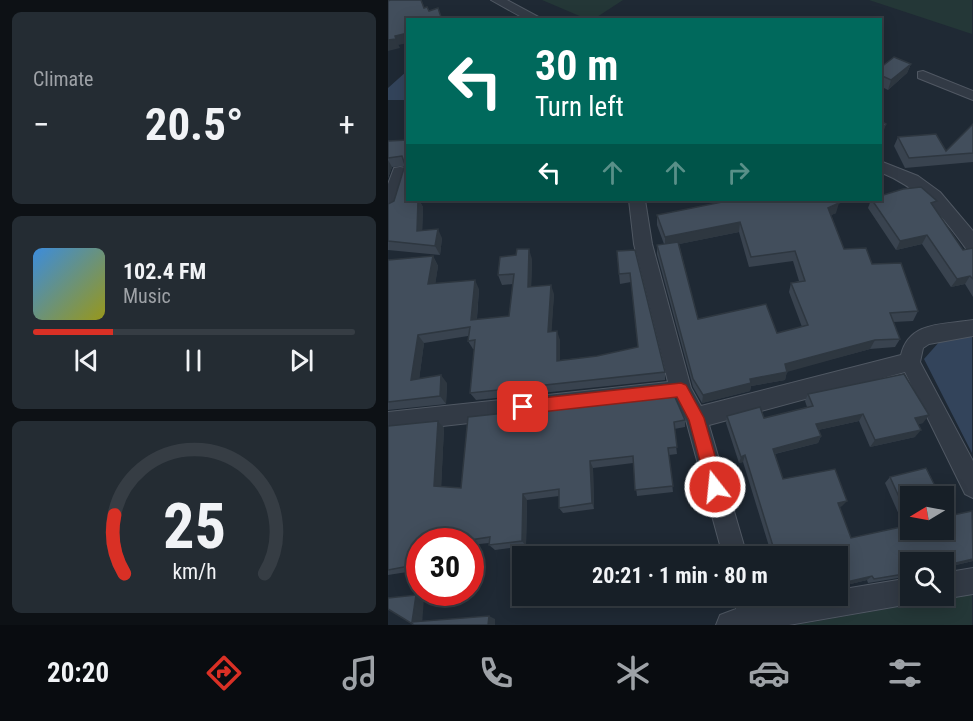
<!DOCTYPE html>
<html lang="en">
<head>
<meta charset="utf-8">
<style>
	body { margin:0; font-family:"Roboto Condensed",sans-serif; background:#242c33; color:#f1f3f6; height:100vh; display:flex; flex-direction:column; font-size:22px; white-space:nowrap }
	* { box-sizing:border-box; margin:0 }
	p { font-size:20px; color:#9ea2a7 }
	.icon { flex:none; width:33px; height:33px; fill:none; stroke:currentColor; stroke-width:2; stroke-linecap:round; stroke-linejoin:round }
	.map { position:relative; flex:1; overflow:hidden }
	.drawer { display:flex; flex-direction:column; gap:12px; padding:12px; background:#0d1115; width:388px }
	.drawer>* { flex:none }
	.guide { position:absolute; left:18px; top:18px; width:476px; height:183px; border-radius:0px; box-shadow:0 3px 15px #0003,0 0 0 2px #363d44; background:#00695c; color:#fff; overflow:hidden }
	.needle { width:39px; rotate:260deg }
	.fabs { position:absolute; left:512px; top:486px; display:grid; gap:12px }
	.fabs a { display:grid; place-items:center; width:54px; height:54px; border-radius:0px; background:#171f27; box-shadow:0 3px 15px #0003,0 0 0 2px #363d44; font-size:30px }
	.speed { position:absolute; left:18px; top:528px; display:flex; gap:12px; font-size:30px; font-weight:700; text-align:center }
	.speed>* { display:grid; place-content:center; width:78px; height:78px; border-radius:50%; background:#171f27; box-shadow:0 3px 15px #0003,0 0 0 2px #363d44; line-height:1 }
	.speed .limit { border:9px solid #d22; background:#fff; color:#111 }
	.pin { position:absolute; display:grid; place-items:center; width:51px; height:51px; color:#fff; margin:-26px; border-radius:12px; box-shadow:0 3px 9px #0006 }
	.me { position:absolute; width:66px; margin:-33px; rotate:344deg; stroke-linejoin:round; filter:drop-shadow(0 0 4px #0008) }
	.turn { display:flex; align-items:center; gap:21px; height:126px; padding:0 30px; font-size:27px }
	.turn .icon { width:78px; height:78px; stroke-width:2.5 }
	.turn b { display:block; font-size:42px; line-height:51px }
	.lanes { display:flex; align-items:center; height:57px; padding:0 30px; background:#0003; justify-content:center; gap:30px; direction:ltr }
	.lanes .off { opacity:.35 }
	.big { font-size:45px; font-weight:700; line-height:1.1 }
	.drawer .card { flex:1; display:flex; flex-direction:column; justify-content:center; gap:9px; min-width:0; padding:0 21px; border-radius:9px; background:#242c33 }
	.drawer .dial { align-items:center; gap:0 }
	.dial svg { height:156px; overflow:visible; fill:none; stroke:#363d44; stroke-width:7; stroke-linecap:round; text-anchor:middle }
	.dial text { fill:#f1f3f6; stroke:none }
	.song { display:flex; align-items:center; gap:18px }
	.cover { width:72px; height:72px; border-radius:9px; background:linear-gradient(135deg,hsl(210 70% 55%),hsl(60 70% 35%)) }
	.played { height:6px; border-radius:3px; background:linear-gradient(90deg,#d93025 25%,#363d44 25%) }
	.keys { display:flex; justify-content:space-around; direction:ltr }
	.heat { display:flex; justify-content:space-between; align-items:center; font-size:33px; direction:ltr }
	.trip { position:absolute; left:124px; top:546px; width:336px; height:60px; border-radius:0px; background:#171f27; box-shadow:0 3px 15px #0003,0 0 0 2px #363d44; font-weight:700; line-height:60px; text-align:center }
	.menu { display:flex; height:96px; justify-content:space-around; align-items:center; background:#090c10; color:#9ea2a7 }
	.menu .icon { width:42px; height:42px }
	.menu .current { color:#d93025 }
	.menu b { font-size:27px; color:#f1f3f6 }
	main { display:flex; flex:1; min-height:0 }
	.map>svg:first-child { display:block }
	.green { fill:#243737 }
	.water { fill:#33445b }
	.lines { fill:none; stroke-linecap:round; stroke-linejoin:round }
	.street-casing { stroke:#505863; stroke-width:2 }
	.street { fill:#323a45; fill-rule:evenodd }
	.wall { fill:#39434f; fill-rule:evenodd }
	.shaded-wall { fill:#2e3740 }
	.building { fill:#424e5c; stroke:#2e3740; stroke-width:1.5 }
	.route { fill:#d93025; stroke:#8d1f18; stroke-width:1.5 }
</style>
</head>
<body>
<main>
<section class="drawer">
<div class="card"><p>Climate</p>
<div class="heat"><a>−</a><b class="big">20.5°</b><a>+</a></div>
</div>
<div class="card">
<div class="song"><i class="cover"></i><div><b>102.4 FM</b><p>Music</p></div></div>
<div class="played"></div>
<div class="keys"><svg class="icon" aria-label="previous" viewBox="0 0 24 24"><path d="M18 5L8 12l10 7zM5 5v14"/></svg><svg class="icon" aria-label="pause" viewBox="0 0 24 24"><path d="M8 5v14M16 5v14"/></svg><svg class="icon" aria-label="next" viewBox="0 0 24 24"><path d="M6 5l10 7-10 7zM19 5v14"/></svg></div>
</div>
<div class="card dial"><svg viewBox="0 0 100 80">
<path d="M14 69A42 42 0 1 1 86 69"/>
<path d="M14 69A42 42 0 0 1 9 39" stroke="#d93025"/>
<text x="50" y="56" font-size="32" font-weight="700">25</text>
<text x="50" y="72" font-size="11">km/h</text>
</svg></div>
</section>
<div class="map">
<svg width="585" height="625" viewBox="0 0 585 625">
	<rect width="100%" height="100%" fill="#1f2934"/>
	<path class="green" d="M154 0H235L206 19 201 20Z
		M481 0H584V34Z
		M584 594V625H407Z"/>
	<path class="water" d="M19 71V100H0V88Z
		M584 335V453L536 359 552 341Z"/>
	<g class="lines">
		<defs>
			<path id="street" d="M103 0H119L156 20H139Z
				M535 71 585 91V100L530 78V72Z
				M492 161 530 176 552 192 585 231V252L579 250C554 215 532 188 492 172Z
				M12 167 18 168 20 174 9 209 0 215V184L6 168Z
				M241 200H257L264 244 303 388 313 406 513 355C521 321 555 325 585 320V336L541 344 535 348 532 362 585 461V498L577 494 517 372 321 425 359 556H335L298 420 287 400 0 432V412L280 382 246 244Z
				M585 568V594L555 599 546 596H555V573Z
				M522 578V596H533L531 600 522 604 401 625H328L332 615 348 609 345 596H371L373 603 418 596H450V590Z"/>
		</defs>
		<use href="#street" class="street-casing"/>
		<use href="#street" class="street"/>
	</g>
	<path class="wall" d="M523 64 519 73 500 90 492 86V68Z
		M585 124V162L517 168 506 146 510 137 558 151Z
		M20 140V200H31L35 207 34 231 54 238 52 255 0 250V204L6 201 17 166 4 167 0 178V141Z
		M483 200H492L546 207 575 250 585 248V297L577 284 563 287 534 244 508 250 480 208Z
		M448 213 443 215 456 249 484 264 530 311 525 321 505 322 512 339 507 347 482 349 399 371 397 380 363 386 362 391 314 403 305 387 269 254V245L276 244 269 225V215ZM351 232 361 267 405 261 411 281 403 283 401 292 414 327 389 333 310 319 291 244Z
		M247 250 277 372V380L88 400 82 393 86 349H85L80 341V336L36 343 31 379 59 383 58 404 0 410V260L45 256 50 266 47 284 91 289 89 319 121 316 125 284 114 285 110 275 144 259 143 286 166 294 163 332 172 340V360L209 356 250 347 243 282 232 284 231 274Z
		M420 394 535 423 530 424 527 437 482 447 471 421 430 430 433 436 430 443 387 454 395 479 454 506 451 507 463 538 516 526 497 483 502 477 522 496V530L561 516 584 511 585 561 555 568V562H522V576L480 583 479 580 450 587V556H384L355 462 351 463 338 423 339 416 376 418 419 407 417 401Z
		M80 417 297 420V427L286 429 289 454 281 455 285 492 249 496 245 463 205 468 206 509 175 513 171 508V496L139 500 138 546 107 550 101 545V543L82 545V542H32V570L0 575V426L50 421 56 428 53 487 73 488Z"/>
	<path class="shaded-wall" d="M20 33V43L10 45 7 36Z
		M8 39 12 48 0 51V40Z
		M523 64 519 73 500 90 503 80Z
		M498 124 495 133 492 137V132Z
		M0 160 4 167 0 178Z
		M25 200H31L35 207 34 240 29 231Z
		M451 203 448 213 437 218 440 208Z
		M352 222 351 232 277 247V237Z
		M50 229 54 238 52 255 47 246Z
		M539 235 534 244 508 250 512 241Z
		M141 249 144 259 143 296 140 287Z
		M45 256 50 266 46 293 40 284Z
		M582 276 577 284 563 287 569 279Z
		M87 280 91 289 88 329 83 320Z
		M163 285 166 294 163 341 160 332Z
		M169 331 172 340V369L169 361Z
		M30 335 36 343 30 388 23 380Z
		M487 340 482 349 399 372 397 380 363 386 362 391 314 403 315 395 362 379 397 364Z
		M53 375 59 383 58 404 52 396Z
		M475 414 471 421 425 431 428 424Z
		M541 415 535 423 522 426 527 418Z
		M50 421 56 428 53 492 46 486Z
		M533 430 527 437 482 447 487 440Z
		M433 436 430 443 382 455 385 449Z
		M357 455 355 462 351 463 353 457Z
		M202 461 205 468 206 509 204 503Z
		M135 494 139 500 138 546 134 541Z
		M459 501 454 506 446 508 450 503Z
		M585 559V561L555 568V566Z
		M484 576 479 580 450 587V584Z
		M28 595 36 598 34 625 24 622Z
		M101 616 107 619V625H100Z"/>
	<path class="building" d="M2 0H33L36 8 39 7 41 11 50 8 54 20H20V33L7 36 8 39 0 40V1Z
		M506 57 523 64 503 80 492 75V68Z
		M492 121 498 124 492 132Z
		M585 124V153L521 158 510 137 548 134 558 151Z
		M20 140 18 153H20V200H30L29 231 50 229 47 246 0 241V204L6 201 17 165 14 156 0 158V141Z
		M533 187 549 201 543 203 575 250 585 248V279L582 276 569 279 539 235 512 241 484 200H492V196L515 189Z
		M344 200H447L451 203 440 208 456 249 478 248 484 264 513 263 530 311 502 313 512 339 487 340 397 364 399 372 362 379 363 383 315 395 305 379 269 245 290 242 310 319 378 304 389 333 420 325 403 283 417 281 407 251 363 257 352 222 277 237 269 215Z
		M129 249H141L140 287 163 285 160 332 169 331V361L209 356 250 347 242 273 231 274 229 251 247 250 277 372 82 393 87 340 80 341 82 327 30 335 23 380 53 375 52 396 0 402V260L45 256 40 284 87 280 83 320 121 316 126 274 110 275 112 257 128 255Z
		M516 374 541 415 527 418 533 430 487 440 475 414 428 424 433 436 385 449 395 479 447 469 459 501 450 503 463 538 522 525V530H555V503L561 516 584 511 585 559 555 566V562H522V573L486 579 484 576 450 584V556H388L357 455 353 457 339 416 372 407 376 418 425 406 420 394Z
		M286 395 297 420 286 422 289 447 280 448 285 486 247 490 245 456 202 461 204 503 171 508V489L135 494 134 541 101 545 102 537 69 542H32V564L0 570V426L50 421 46 486 73 488 80 417Z
		M538 468 552 496H522V521L502 477Z
		M28 595 24 622 101 616 100 625H26L0 609V598Z"/>
	<path class="route" d="M293 383 298 385 316 418 336 487 333 493 327 495 321 493 319 487 301 420 289 397 135 414 130 412 128 407 130 402 135 400Z"/>
</svg>
<div class="fabs">
<a><svg class="needle" viewBox="-14 -14 28 28"><path d="M0-13l5 13h-10z" fill="#e53935"/><path d="M0 13l5-13h-10z" fill="#9ea2a7"/></svg></a>
<a><svg class="icon" aria-label="search" viewBox="0 0 24 24"><circle cx="10" cy="10" r="6"/><path d="M15 15l6 6"/></svg></a>
</div>
<div class="speed"><div class="limit">30</div></div>
<div class="pin" style="left:135px;top:407px;background:#d93025"><svg class="icon" aria-label="arrive" viewBox="0 0 24 24"><path d="M6 21V4h12l-3 4 3 4H6"/></svg></div>
<svg class="me" style="left:327px;top:487px" viewBox="-20 -20 40 40"><circle r="17" fill="#d93025" stroke="#fff" stroke-width="3"/><path d="M0-11L8 9 0 5-8 9z" fill="#fff"/></svg>
<div class="trip">20:21 · 1 min · 80 m</div>
<div class="guide">
<div class="turn"><svg class="icon" aria-label="left" viewBox="0 0 24 24"><path d="M17 20v-9H6M10 6l-5 5 5 5"/></svg><div><b>30 m</b>Turn left</div></div>
<div class="lanes"><svg class="icon" aria-label="left" viewBox="0 0 24 24"><path d="M17 20v-9H6M10 6l-5 5 5 5"/></svg><svg class="icon off" aria-label="ahead" viewBox="0 0 24 24"><path d="M12 20V5M6 11l6-6 6 6"/></svg><svg class="icon off" aria-label="ahead" viewBox="0 0 24 24"><path d="M12 20V5M6 11l6-6 6 6"/></svg><svg class="icon off" aria-label="right" viewBox="0 0 24 24"><path d="M7 20v-9h11M14 6l5 5-5 5"/></svg></div>
</div>
</div>
</main>
<nav class="menu">
<b>20:20</b>
<svg class="icon current" aria-label="directions" viewBox="0 0 24 24"><path d="M12 3l9 9-9 9-9-9zM9 14v-3h6M13 9l2 2-2 2"/></svg>
<svg class="icon" aria-label="music" viewBox="0 0 24 24"><path d="M9 18V5l10-2v13"/><circle cx="6" cy="18" r="3"/><circle cx="16" cy="16" r="3"/></svg>
<svg class="icon" aria-label="phone" viewBox="0 0 24 24"><path d="M5 4h4l2 5-3 2q2 4 5 5l2-3 5 2v4C11 20 4 13 5 4z"/></svg>
<svg class="icon" aria-label="climate" viewBox="0 0 24 24"><path d="M12 3v18M4 7l16 10M4 17L20 7"/></svg>
<svg class="icon" aria-label="car" viewBox="0 0 24 24"><path d="M5 17H2v-5l4-1 3-4h7l3 4 3 1v5h-3M9 17h6M6 11h13"/><circle cx="7" cy="17" r="2"/><circle cx="17" cy="17" r="2"/></svg>
<svg class="icon" aria-label="filters" viewBox="0 0 24 24"><path d="M4 7h16M4 17h16"/><circle cx="9" cy="7" r="2"/><circle cx="15" cy="17" r="2"/></svg>
</nav>
</body>
</html>
